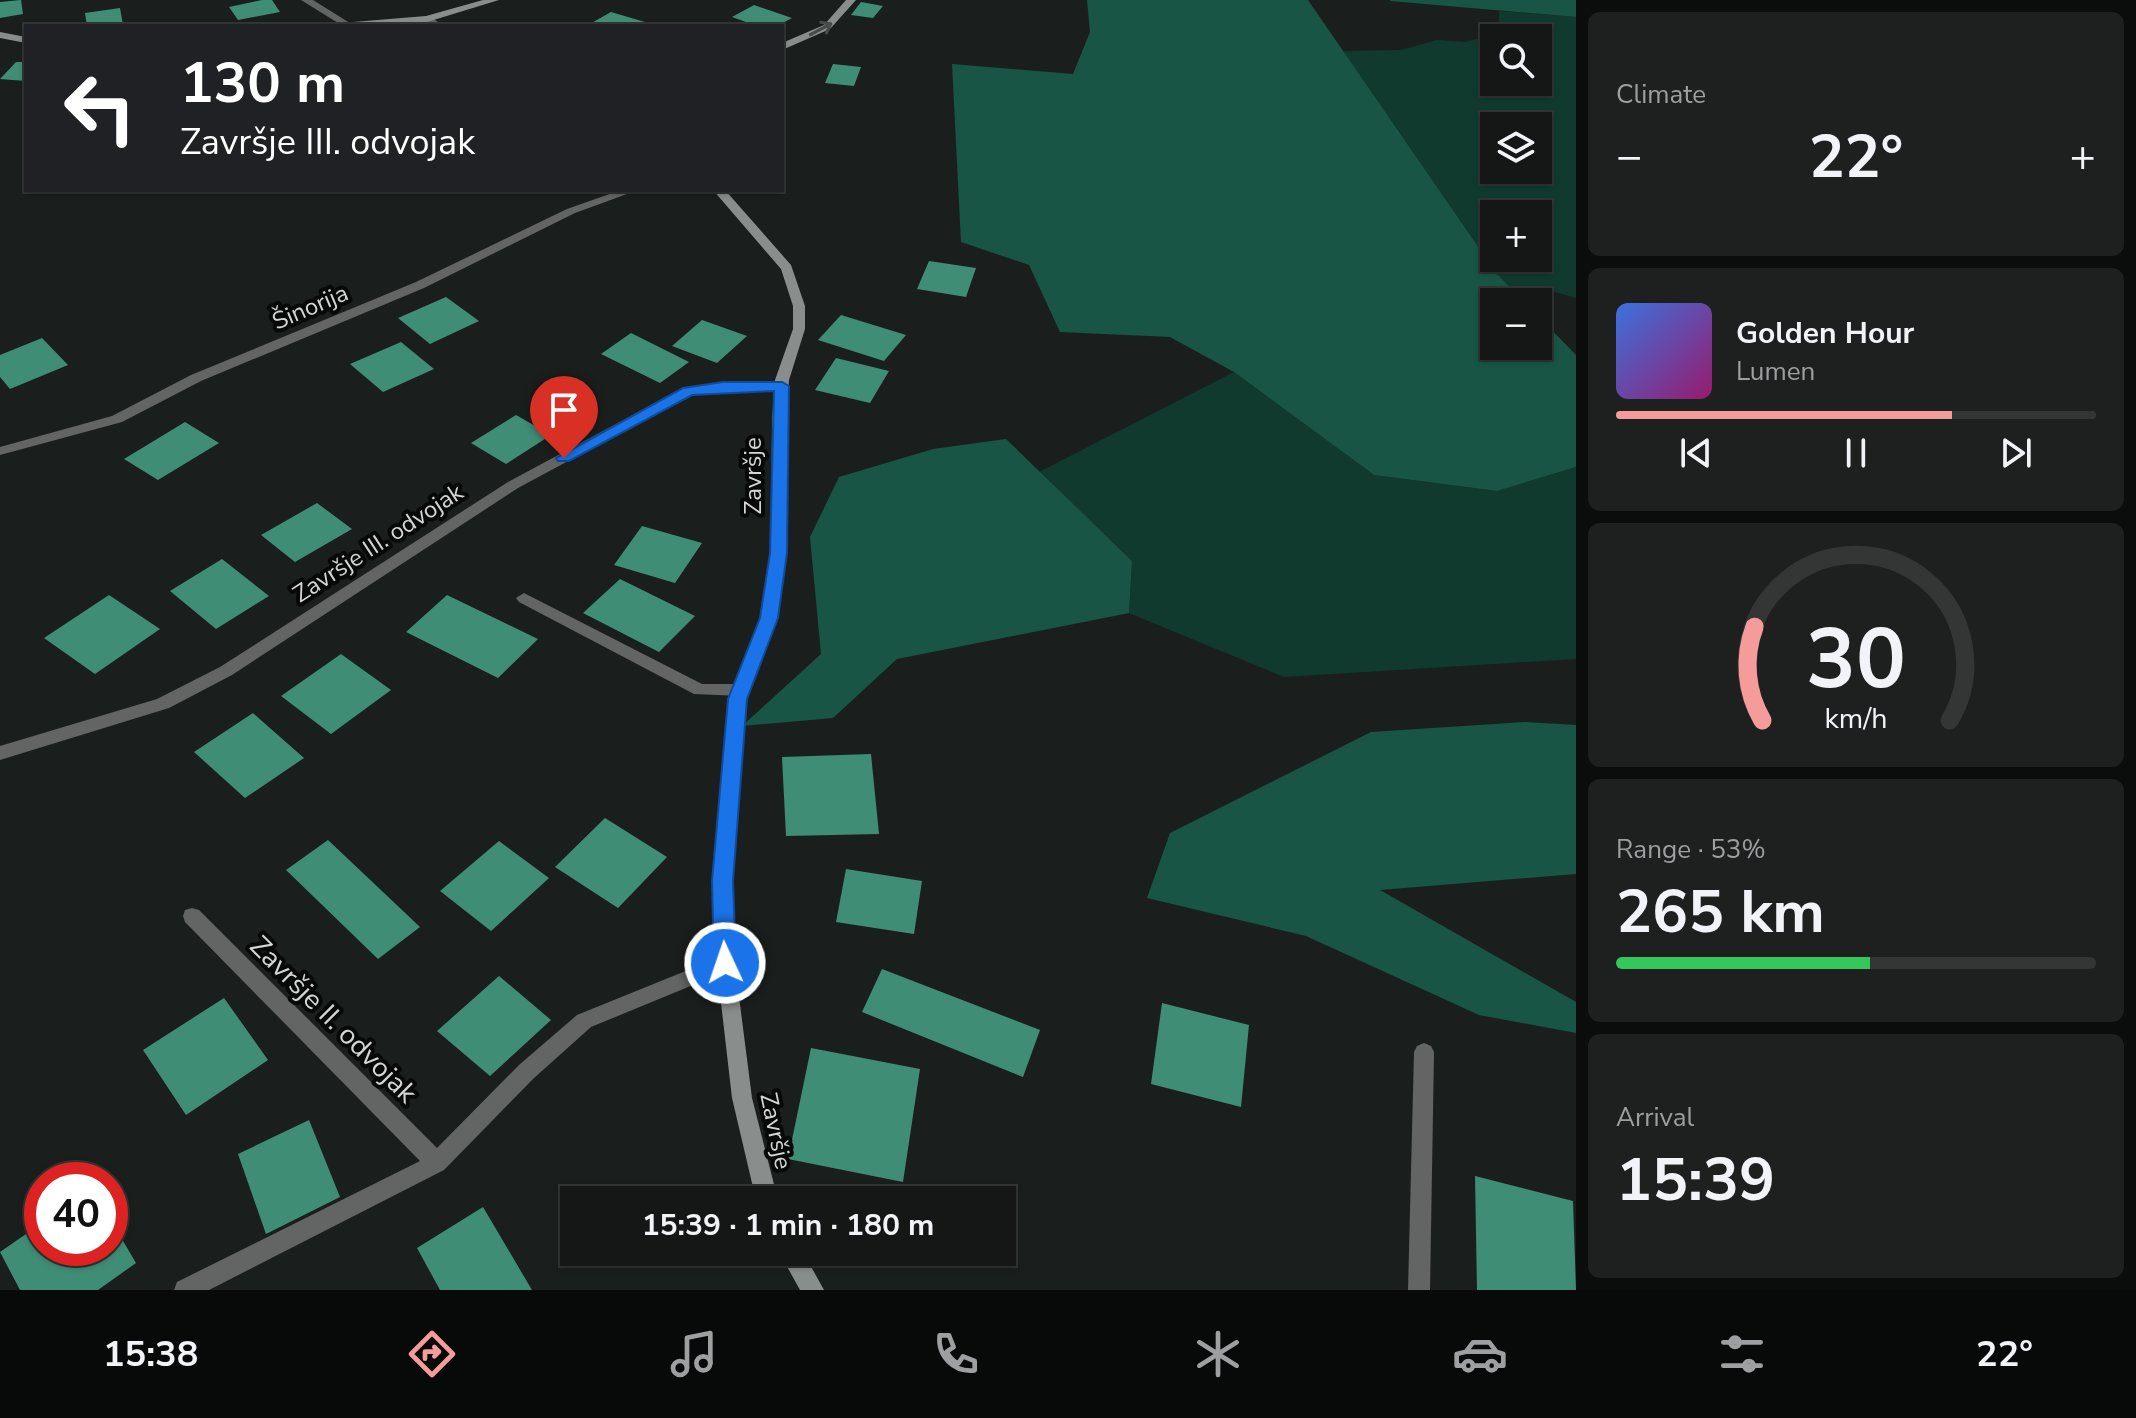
<!DOCTYPE html>
<html lang="en">
<head>
<meta charset="utf-8">
<style>
	body { margin:0; font-family:"Nunito Sans",sans-serif; background:#1d201f; color:#f1f3f6; height:100vh; display:flex; flex-direction:column; font-size:30px; white-space:nowrap }
	* { box-sizing:border-box; margin:0 }
	p { font-size:26px; color:#9d9fa1 }
	.icon { flex:none; width:44px; height:44px; fill:none; stroke:currentColor; stroke-width:2; stroke-linecap:round; stroke-linejoin:round }
	.map { position:relative; flex:1; overflow:hidden }
	.panel { display:flex; flex-direction:column; gap:12px; padding:12px; background:#0b0d0c; width:560px }
	.panel>* { flex:none }
	.top-card { position:absolute; left:24px; top:24px; width:760px; height:168px; border-radius:0px; box-shadow:0 2px 6px #0004,0 0 0 2px #333635; background:#202124; color:#fff; overflow:hidden }
	.controls { position:absolute; left:1480px; top:24px; display:grid; gap:16px }
	.controls a { display:grid; place-items:center; width:72px; height:72px; border-radius:0px; background:#141716; box-shadow:0 2px 6px #0004,0 0 0 2px #333635; font-size:40px }
	.speed { position:absolute; left:24px; top:1162px; display:flex; gap:16px; font-size:40px; font-weight:700; text-align:center }
	.speed>* { display:grid; place-content:center; width:104px; height:104px; border-radius:50%; background:#141716; box-shadow:0 2px 6px #0004,0 0 0 2px #333635; line-height:1 }
	.speed .limit { border:12px solid #d22; background:#fff; color:#111 }
	.pin { position:absolute; display:grid; place-items:center; width:68px; height:68px; color:#fff; margin:-82px -34px; border-radius:50% 50% 50% 0; rotate:-45deg; box-shadow:0 0 8px #0007 }
	.pin .icon { rotate:45deg }
	.me { position:absolute; width:88px; margin:-44px; rotate:357deg; stroke-linejoin:round; filter:drop-shadow(0 0 6px #0008) }
	.turn { display:flex; align-items:center; gap:28px; height:168px; padding:0 24px; font-size:36px }
	.turn .icon { width:104px; height:104px; stroke-width:2.5 }
	.turn b { display:block; font-size:56px; line-height:68px }
	.big { font-size:60px; font-weight:700; line-height:1.1 }
	.panel .tile { flex:1; display:flex; flex-direction:column; justify-content:center; gap:12px; min-width:0; padding:0 28px; border-radius:12px; background:#1d201f }
	.panel .dial { align-items:center; gap:0 }
	.dial svg { height:208px; overflow:visible; fill:none; stroke:#333635; stroke-width:7; stroke-linecap:round; text-anchor:middle }
	.dial text { fill:#f1f3f6; stroke:none }
	.song { display:flex; align-items:center; gap:24px }
	.cover { width:96px; height:96px; border-radius:12px; background:linear-gradient(135deg,hsl(220 70% 55%),hsl(320 70% 35%)) }
	.played { height:8px; border-radius:4px; background:linear-gradient(90deg,#f59b9a 70%,#333635 70%) }
	.keys { display:flex; justify-content:space-around; direction:ltr }
	.heat { display:flex; justify-content:space-between; align-items:center; font-size:44px; direction:ltr }
	.charge { height:12px; border-radius:6px; background:linear-gradient(90deg,#34c759 53%,#333635 0) }
	.trip { position:absolute; left:560px; top:1186px; width:456px; height:80px; border-radius:0px; background:#141716; box-shadow:0 2px 6px #0004,0 0 0 2px #333635; font-weight:700; line-height:80px; text-align:center }
	.tabs { display:flex; height:128px; justify-content:space-around; align-items:center; background:#080909; color:#9d9fa1 }
	.tabs .icon { width:56px; height:56px }
	.tabs .on { color:#f59b9a }
	.tabs b { font-size:36px; color:#f1f3f6 }
	main { display:flex; flex:1; min-height:0 }
	.map>svg:first-child { display:block }
	.green { fill:#103a2e; fill-rule:evenodd }
	.forest { fill:#185544 }
	.building { fill:#408d76 }
	.lines { fill:none; stroke-linecap:round; stroke-linejoin:round }
	.street { fill:#626564; fill-rule:evenodd }
	.secondary { fill:#898d8c; fill-rule:evenodd }
	.oneway { stroke:#484b4a }
	.route { fill:#1a73e8; stroke:#114b97; stroke-width:2 }
	.labels { text-anchor:middle; stroke-width:8; stroke-linejoin:round; paint-order:stroke }
	.street-label { font-size:24px; fill:#d3d6d5; stroke:#070908 }
	.near-street-label { font-size:28px; fill:#d3d6d5; stroke:#070908 }
</style>
</head>
<body>
<main>
<div class="map">
<svg width="1576" height="1290" viewBox="0 0 1576 1290">
	<rect width="100%" height="100%" fill="#1a1f1d"/>
	<path class="green" d="M1499 11 1576 17V298L1548 290 1523 300 1497 274 1343 51 1401 50 1437 40 1465 42 1499 33ZM1494 38H1538V82H1494ZM1494 126H1538V170H1494ZM1494 214H1538V258H1494Z
		M1234 372 1374 475 1497 491 1576 467V659L1284 677 1129 613 1132 561 1039 472Z"/>
	<path class="forest" d="M1087 0H1308L1497 274 1525 302H1494V346H1538V316L1576 355V467L1497 491 1374 475 1234 372 1170 337 1060 332 1029 265 961 242 952 64 1073 74 1090 32Z
		M1576 0V17L1390 1V0Z
		M1006 439 1132 561 1129 613 897 659 833 718 742 726 821 654 810 537 839 477 933 449Z
		M1525 722 1576 725V874L1380 890 1576 1002V1033L1479 1015 1306 936 1147 898 1170 833 1371 732Z"/>
	<path class="building" d="M21 0 23 14 0 18V2Z
		M262 0H272L280 12 238 20 229 7Z
		M861 2 883 6 873 18 851 15Z
		M754 5 792 18 777 26H757L732 17Z
		M120 8 123 25 87 26 85 13Z
		M611 12 655 25V26L588 25Z
		M16 62H26V81L0 79Z
		M833 64 861 67 854 86 825 83Z
		M929 261 976 268 966 297 917 289Z
		M446 297 479 321 430 344 398 318Z
		M841 315 906 335 884 361 818 340Z
		M702 320 747 336 717 363 672 346Z
		M631 333 689 362 660 383 601 354Z
		M42 338 68 365 10 389 0 377V355Z
		M401 342 434 369 383 392 350 364Z
		M836 358 889 371 870 403 815 390Z
		M516 415 551 435 506 464 471 443Z
		M185 422 219 443 158 480 124 459Z
		M317 503 352 529 295 562 261 535Z
		M642 526 702 543 675 583 614 565Z
		M222 559 269 596 216 629 170 591Z
		M620 579 695 616 659 652 583 613Z
		M109 595 160 629 95 674 44 638Z
		M447 595 538 639 498 678 406 632Z
		M341 654 391 690 331 734 281 696Z
		M253 713 304 758 245 798 194 752Z
		M871 754 879 834 786 836 782 757Z
		M605 818 667 857 618 908 555 867Z
		M328 840 420 927 378 959 286 870Z
		M499 841 549 878 491 931 440 891Z
		M846 869 922 881 914 934 836 922Z
		M882 969 1040 1030 1023 1077 862 1012Z
		M499 976 551 1020 490 1076 437 1031Z
		M224 998 268 1060 186 1115 143 1050Z
		M1162 1003 1249 1025 1241 1107 1151 1084Z
		M811 1048 920 1069 903 1182 788 1159Z
		M309 1120 340 1197 266 1234 238 1154Z
		M1475 1176 1573 1201 1576 1290H1477Z
		M483 1207 532 1290H440L417 1248Z
		M110 1219 136 1263 98 1290H20L0 1252 42 1223V1248H110Z"/>
	<g class="lines">
		<path class="street" d="M301 0H313L353 25 343 26Z
			M424 17H430L445 26H433L424 21Z
			M621 190H638L575 213 424 288 201 381 122 422 0 455V447L112 416 191 375 416 282 567 209Z
			M723 382H782L789 386 782 390H723L691 395 518 488 232 675 169 708 0 760V746L157 699 220 667 508 482 683 388Z
			M524 593 702 684H741L747 686 749 690 747 694 741 696 694 694 519 602 516 598Z
			M192 908 199 910 437 1148 519 1065 577 1015 725 955 732 957 735 963 732 969 591 1027 533 1079 444 1170 209 1290H174L177 1282 420 1161 185 922 183 916 185 910Z
			M1424 1043 1431 1046 1434 1052 1430 1290H1408L1414 1052 1417 1046Z"/>
		<path class="secondary" d="M483 0H499L427 22 336 26 341 23 426 16Z
			M846 0H856L830 29 782 50V43L824 25Z
			M0 32 26 37V43L0 38Z
			M713 190H725L791 265 805 306V329L789 380 786 419 787 553 777 618 745 699 732 881V942L752 1098 778 1200H756L732 1098 714 942V881L729 699 761 618 771 553 772 419 775 380 793 329V306L781 269Z
			M779 1252H803L824 1290H800Z"/>
	</g>
	<defs><path id="oneway-shaft" d="M-6 0H5M1.5-3L5.5 0L1.5 3" fill="none" stroke-width="1.6" stroke-linecap="round" stroke-linejoin="round" transform="scale(2)"/></defs>
	<use class="oneway" href="#oneway-shaft" transform="translate(821 29) rotate(-28)"/>
	<path class="route" d="M723 382H782L789 386 787 553 778 618 747 699 733 881 736 963 733 969H717L714 963 712 881 728 699 760 618 770 553 774 391 692 395 569 461H558L556 458 683 388Z"/>
	<g class="labels">
		<g class="street-label">
			<text transform="translate(310 307) rotate(-23)" y="8">Šinorija</text>
			<text transform="translate(753 476) rotate(-90)" y="8">Završje</text>
			<text transform="translate(378 543) rotate(-33)" y="8">Završje III. odvojak</text>
			<text transform="translate(776 1131) rotate(78)" y="8">Završje</text>
		</g>
		<g class="near-street-label">
			<text transform="translate(334 1019) rotate(45)" y="10">Završje II. odvojak</text>
		</g>
	</g>
</svg>
<div class="controls">
<a><svg class="icon" aria-label="search" viewBox="0 0 24 24"><circle cx="10" cy="10" r="6"/><path d="M15 15l6 6"/></svg></a>
<a><svg class="icon" aria-label="layers" viewBox="0 0 24 24"><path d="M12 4l9 5-9 5-9-5zM3 14l9 5 9-5"/></svg></a>
<a>+</a>
<a>−</a>
</div>
<div class="speed"><div class="limit">40</div></div>
<div class="pin" style="left:564px;top:458px;background:#d93025"><svg class="icon" aria-label="arrive" viewBox="0 0 24 24"><path d="M6 21V4h12l-3 4 3 4H6"/></svg></div>
<svg class="me" style="left:725px;top:963px" viewBox="-20 -20 40 40"><circle r="17" fill="#1a73e8" stroke="#fff" stroke-width="3"/><path d="M0-11L8 9 0 5-8 9z" fill="#fff"/></svg>
<div class="trip">15:39 · 1 min · 180 m</div>
<div class="top-card">
<div class="turn"><svg class="icon" aria-label="left" viewBox="0 0 24 24"><path d="M17 20v-9H6M10 6l-5 5 5 5"/></svg><div><b>130 m</b>Završje III. odvojak</div></div>
</div>
</div>
<section class="panel">
<div class="tile"><p>Climate</p>
<div class="heat"><a>−</a><b class="big">22°</b><a>+</a></div>
</div>
<div class="tile">
<div class="song"><i class="cover"></i><div><b>Golden Hour</b><p>Lumen</p></div></div>
<div class="played"></div>
<div class="keys"><svg class="icon" aria-label="previous" viewBox="0 0 24 24"><path d="M18 5L8 12l10 7zM5 5v14"/></svg><svg class="icon" aria-label="pause" viewBox="0 0 24 24"><path d="M8 5v14M16 5v14"/></svg><svg class="icon" aria-label="next" viewBox="0 0 24 24"><path d="M6 5l10 7-10 7zM19 5v14"/></svg></div>
</div>
<div class="tile dial"><svg viewBox="0 0 100 80">
<path d="M14 69A42 42 0 1 1 86 69"/>
<path d="M14 69A42 42 0 0 1 11 33" stroke="#f59b9a"/>
<text x="50" y="56" font-size="32" font-weight="700">30</text>
<text x="50" y="72" font-size="11">km/h</text>
</svg></div>
<div class="tile"><p>Range · 53%</p><b class="big">265 km</b><div class="charge"></div></div>
<div class="tile"><p>Arrival</p><b class="big">15:39</b></div>
</section>
</main>
<nav class="tabs">
<b>15:38</b>
<svg class="icon on" aria-label="directions" viewBox="0 0 24 24"><path d="M12 3l9 9-9 9-9-9zM9 14v-3h6M13 9l2 2-2 2"/></svg>
<svg class="icon" aria-label="music" viewBox="0 0 24 24"><path d="M9 18V5l10-2v13"/><circle cx="6" cy="18" r="3"/><circle cx="16" cy="16" r="3"/></svg>
<svg class="icon" aria-label="phone" viewBox="0 0 24 24"><path d="M5 4h4l2 5-3 2q2 4 5 5l2-3 5 2v4C11 20 4 13 5 4z"/></svg>
<svg class="icon" aria-label="climate" viewBox="0 0 24 24"><path d="M12 3v18M4 7l16 10M4 17L20 7"/></svg>
<svg class="icon" aria-label="car" viewBox="0 0 24 24"><path d="M5 17H2v-5l4-1 3-4h7l3 4 3 1v5h-3M9 17h6M6 11h13"/><circle cx="7" cy="17" r="2"/><circle cx="17" cy="17" r="2"/></svg>
<svg class="icon" aria-label="filters" viewBox="0 0 24 24"><path d="M4 7h16M4 17h16"/><circle cx="9" cy="7" r="2"/><circle cx="15" cy="17" r="2"/></svg>
<b>22°</b>
</nav>
</body>
</html>
